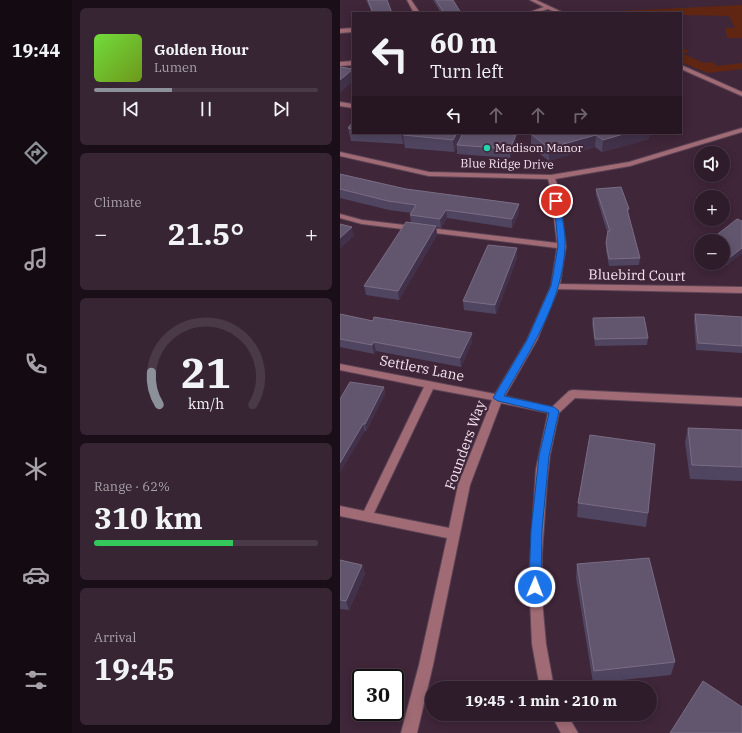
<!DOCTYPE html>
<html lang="en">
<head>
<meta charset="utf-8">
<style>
	body { margin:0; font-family:"IBM Plex Serif",serif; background:#372533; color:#f1f3f6; height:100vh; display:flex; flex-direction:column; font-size:15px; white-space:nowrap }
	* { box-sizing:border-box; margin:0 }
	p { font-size:13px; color:#a7a1a9 }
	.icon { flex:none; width:22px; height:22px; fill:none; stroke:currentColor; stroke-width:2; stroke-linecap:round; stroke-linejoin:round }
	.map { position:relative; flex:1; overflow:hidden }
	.panel { display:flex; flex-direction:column; gap:8px; padding:8px; background:#1a0f18; width:268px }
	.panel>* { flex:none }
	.top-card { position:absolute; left:12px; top:12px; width:330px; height:122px; border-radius:0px; box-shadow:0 2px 10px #0003,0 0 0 1px #4a3a47; background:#2f1c2b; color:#f1f3f6; overflow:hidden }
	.tools { position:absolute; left:354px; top:146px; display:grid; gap:8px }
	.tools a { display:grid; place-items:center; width:36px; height:36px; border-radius:50%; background:#2f1c2b; box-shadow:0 2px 10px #0003,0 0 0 1px #4a3a47; font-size:20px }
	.speed { position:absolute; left:12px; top:669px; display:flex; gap:8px; font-size:20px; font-weight:700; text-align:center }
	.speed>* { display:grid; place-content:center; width:52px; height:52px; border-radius:50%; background:#2f1c2b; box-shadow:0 2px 10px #0003,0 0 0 1px #4a3a47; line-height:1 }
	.speed .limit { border:2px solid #111; border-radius:6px; background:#fff; color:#111 }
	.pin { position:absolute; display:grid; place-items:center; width:34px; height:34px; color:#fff; margin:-17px; border:2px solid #fff; border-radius:50%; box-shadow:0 1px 4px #0007 }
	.me { position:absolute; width:44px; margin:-22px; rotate:1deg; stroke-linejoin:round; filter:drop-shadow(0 0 3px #0008) }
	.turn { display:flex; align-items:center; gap:14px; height:84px; padding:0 12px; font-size:18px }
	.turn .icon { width:52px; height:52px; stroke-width:2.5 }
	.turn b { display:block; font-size:28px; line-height:34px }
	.lanes { display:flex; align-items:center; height:38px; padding:0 12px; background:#0003; justify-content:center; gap:20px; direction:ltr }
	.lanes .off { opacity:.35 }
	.big { font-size:30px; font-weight:700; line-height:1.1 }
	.panel .card { flex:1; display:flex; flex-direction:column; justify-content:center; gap:6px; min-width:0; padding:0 14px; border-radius:6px; background:#372533 }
	.panel .dial { align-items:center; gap:0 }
	.dial svg { height:104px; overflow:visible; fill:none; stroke:#4a3a47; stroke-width:7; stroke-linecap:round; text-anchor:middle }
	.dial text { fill:#f1f3f6; stroke:none }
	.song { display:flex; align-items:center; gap:12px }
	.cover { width:48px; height:48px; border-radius:6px; background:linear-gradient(135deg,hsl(100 70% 55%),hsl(80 70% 35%)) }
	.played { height:4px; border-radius:2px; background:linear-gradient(90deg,#8c9099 35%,#4a3a47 35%) }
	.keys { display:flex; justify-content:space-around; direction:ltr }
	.heat { display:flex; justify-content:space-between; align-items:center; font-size:22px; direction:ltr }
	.charge { height:6px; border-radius:3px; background:linear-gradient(90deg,#34c759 62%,#4a3a47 0) }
	.trip { position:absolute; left:85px; top:681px; width:232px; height:40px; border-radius:20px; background:#2f1c2b; box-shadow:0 2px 10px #0003,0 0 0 1px #4a3a47; font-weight:700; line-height:40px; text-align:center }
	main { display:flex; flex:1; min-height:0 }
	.tab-bar { display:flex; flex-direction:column; width:72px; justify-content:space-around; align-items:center; background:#130b11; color:#a7a1a9 }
	.tab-bar .icon { width:28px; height:28px }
	.tab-bar .active { color:#8c9099 }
	.tab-bar b { font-size:18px; color:#f1f3f6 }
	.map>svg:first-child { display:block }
	.green { fill:#602611 }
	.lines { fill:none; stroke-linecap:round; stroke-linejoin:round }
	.minor-casing { stroke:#5c4456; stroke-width:2 }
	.minor { fill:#a06b75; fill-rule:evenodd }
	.wall { fill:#504560 }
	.shaded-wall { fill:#42314a }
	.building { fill:#62566f; stroke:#796c84 }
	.route { fill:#1a73e8; stroke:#114b97 }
	.poi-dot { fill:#23d5af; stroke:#3f2639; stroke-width:1.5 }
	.labels { text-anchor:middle; stroke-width:4; stroke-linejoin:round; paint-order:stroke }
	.far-poi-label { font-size:12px; fill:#f5e4f0; stroke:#3f2639; text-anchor:start }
	.far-street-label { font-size:12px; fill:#f5e4f0; stroke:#3f2639 }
	.street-label { font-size:14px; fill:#f5e4f0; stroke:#3f2639 }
</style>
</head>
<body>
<main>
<nav class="tab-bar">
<b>19:44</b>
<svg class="icon active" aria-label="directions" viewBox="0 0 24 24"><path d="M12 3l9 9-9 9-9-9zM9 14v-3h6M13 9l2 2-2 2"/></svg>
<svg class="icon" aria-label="music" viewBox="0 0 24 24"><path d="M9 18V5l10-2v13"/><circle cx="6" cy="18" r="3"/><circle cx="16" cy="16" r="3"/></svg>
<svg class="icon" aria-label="phone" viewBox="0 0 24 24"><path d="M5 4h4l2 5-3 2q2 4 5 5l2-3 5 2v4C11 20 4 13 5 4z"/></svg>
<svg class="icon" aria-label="climate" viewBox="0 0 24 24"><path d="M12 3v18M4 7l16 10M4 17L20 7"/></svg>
<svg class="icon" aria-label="car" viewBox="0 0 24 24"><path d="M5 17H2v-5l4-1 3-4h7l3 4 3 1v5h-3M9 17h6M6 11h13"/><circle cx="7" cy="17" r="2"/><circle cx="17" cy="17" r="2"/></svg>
<svg class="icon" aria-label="filters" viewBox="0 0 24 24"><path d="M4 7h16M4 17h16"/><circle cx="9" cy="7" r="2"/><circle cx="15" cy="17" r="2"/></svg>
</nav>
<section class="panel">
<div class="card">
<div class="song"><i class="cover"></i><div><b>Golden Hour</b><p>Lumen</p></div></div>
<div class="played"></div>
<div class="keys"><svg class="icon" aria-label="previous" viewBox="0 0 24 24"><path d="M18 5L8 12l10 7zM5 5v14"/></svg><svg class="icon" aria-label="pause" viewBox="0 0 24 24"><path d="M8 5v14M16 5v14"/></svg><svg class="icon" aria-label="next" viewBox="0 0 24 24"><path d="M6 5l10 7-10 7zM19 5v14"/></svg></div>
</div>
<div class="card"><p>Climate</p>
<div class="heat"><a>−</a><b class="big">21.5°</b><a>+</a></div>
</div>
<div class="card dial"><svg viewBox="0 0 100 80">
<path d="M14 69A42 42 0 1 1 86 69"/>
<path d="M14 69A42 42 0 0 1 8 44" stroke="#8c9099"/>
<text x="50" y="56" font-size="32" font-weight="700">21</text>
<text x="50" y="72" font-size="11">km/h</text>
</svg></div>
<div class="card"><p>Range · 62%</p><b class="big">310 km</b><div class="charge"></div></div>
<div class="card"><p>Arrival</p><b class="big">19:45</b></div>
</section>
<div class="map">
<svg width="402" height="733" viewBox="0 0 402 733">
	<rect width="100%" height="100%" fill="#3f2639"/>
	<path class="green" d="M402 5V38H387L385 28H395L389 16 341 15V13H238Z
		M341 47 349 51 343 54 364 63 372 62 377 66 402 63V69L368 73 341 62Z"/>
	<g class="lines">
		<defs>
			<path id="minor" d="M67 0H71L80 13H74Z
				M190 0H196L224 13H217L208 9 195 13H187L204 7Z
				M13 28V32L0 33V29Z
				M13 61V65L0 66V62Z
				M341 65 402 92V96L341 69Z
				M0 102 13 104V108L0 106Z
				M402 128V132L290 166 215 179 218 186 226 246 220 284 402 287V293L218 289 197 340 165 396 212 407 229 391 233 390 402 398V406L235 398 219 413 210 455 207 482 202 554V599L206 644 214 688H200L192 644 189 577 196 469 208 413 161 403 130 485 93 665 77 733H61L79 665 107 538 0 516V506L24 511 84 387 0 370V364L155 394 187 340 211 286 217 248 22 224 0 218V214L22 220 217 243 210 186 208 179 89 176 0 156V152L89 172 211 175 289 162ZM93 389 152 400 118 485 109 528 34 513Z
				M211 714H227L238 733H221Z"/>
		</defs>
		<use href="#minor" class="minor-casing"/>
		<use href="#minor" class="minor"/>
	</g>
	<path class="wall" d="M26 0H47L52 13H32Z
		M93 0H113L121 13H101Z
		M13 122V133H152L176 143 170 158 117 154V148L114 152 65 148 64 142 63 144 11 141 8 128Z
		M310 133 309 139 262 152 255 147 209 161 191 147V134Z
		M0 174 66 189 179 204V213L172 228 107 218 101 228 96 227 97 235 59 300 26 295 24 286 71 223 70 215 71 213 49 210 0 198Z
		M256 189 289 209 288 213 300 258 299 265 269 266 266 250 267 232 256 195Z
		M402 221V253L387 265 382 263H383V241Z
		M177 248V258L156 314 124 310 123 301Z
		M0 314 132 342 121 367 36 351 34 354 0 347Z
		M355 314 402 317V353L356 350 354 321Z
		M253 318 308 338 307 345 255 346 252 324Z
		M44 387 45 394 26 431H25L0 399Z
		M348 428 402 430V481L350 479 345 442Z
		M238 503 308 513 306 527 237 517Z
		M0 560 22 565 25 574 9 610 0 609Z
		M237 564 335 662 331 675 253 683 236 578Z"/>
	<path class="shaded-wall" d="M13 69V81L0 93V80Z
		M61 133H70L63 135 64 142 63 144Z
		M117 133H123L117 145V148L114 152 113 140Z
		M287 133H310L309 139 262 152 263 140Z
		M176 135V143L170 158V149Z
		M256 135 255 147 209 161V148Z
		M179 204V213L172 228V219Z
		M106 210 107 218 101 228 100 219Z
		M96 226 97 235 59 300 58 291Z
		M12 227 14 236 0 249V238Z
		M177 248V258L156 314 155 305Z
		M402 248V253L387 265 388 259Z
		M132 333V342L121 367 120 358Z
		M34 342 36 351 34 354 32 345Z
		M44 387 45 394 26 431 25 424Z
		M23 424 25 431 0 473V463Z
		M22 565 25 574 9 610 6 601Z"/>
	<path class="building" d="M28 0H47L52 13H33Z
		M96 0H113L121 13H104Z
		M0 67 13 69 0 80Z
		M13 122V129L8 128Z
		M64 133H117L113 140 63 135Z
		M123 133H152L176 135 170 149 117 145Z
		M196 133H287L263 140 256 135 209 148 191 134Z
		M0 174 66 189 179 204 172 219 106 210 100 219 70 215 76 205 48 201 0 189Z
		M281 187 289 209H287L300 258 269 259 266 243 268 231H270L256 189Z
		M397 219 402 221V248L388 259 383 256V241H369Z
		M66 222 96 226 58 291 24 286Z
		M0 224 12 227 0 238Z
		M148 245 177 248 155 305 123 301Z
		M0 314 33 321 34 317 132 333 120 358 34 342 32 345 0 339Z
		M355 314 402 317V346L358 343Z
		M304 317 308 338 255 339 253 318Z
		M10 382 44 387 25 424H23L0 463V399Z
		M348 428 402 430V467L352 465Z
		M250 435 315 444 308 513 238 503Z
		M309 558 335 662 254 671 237 564Z
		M0 560 22 565 6 601 0 600Z
		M363 681 402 707V733H330Z"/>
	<path class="route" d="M214 199 220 201C221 215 226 232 225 246 223 301 190 350 164 396L214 407 219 411 209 456 202 530 201 587 200 591 195 593 191 591 189 587 191 530 199 456 209 413 158 401 153 398 187 340 211 286 218 246Z"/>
	<circle class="poi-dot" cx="147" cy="148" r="4"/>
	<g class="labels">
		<g class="far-poi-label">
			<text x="155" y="152">Madison Manor</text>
		</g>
		<g class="far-street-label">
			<text transform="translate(167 164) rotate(1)" y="4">Blue Ridge Drive</text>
		</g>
		<g class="street-label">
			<text transform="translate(297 275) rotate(1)" y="5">Bluebird Court</text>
			<text transform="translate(82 368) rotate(11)" y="5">Settlers Lane</text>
			<text transform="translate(125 445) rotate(-70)" y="5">Founders Way</text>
		</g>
	</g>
</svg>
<div class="tools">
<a><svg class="icon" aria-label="sound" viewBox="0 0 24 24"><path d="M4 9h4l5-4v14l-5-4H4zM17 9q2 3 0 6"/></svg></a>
<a>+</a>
<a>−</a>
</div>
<div class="speed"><div class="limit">30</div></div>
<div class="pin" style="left:216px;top:201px;background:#d93025"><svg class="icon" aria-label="arrive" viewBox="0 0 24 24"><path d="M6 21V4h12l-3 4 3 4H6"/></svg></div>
<svg class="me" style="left:195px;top:587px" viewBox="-20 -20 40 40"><circle r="17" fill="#1a73e8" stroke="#fff" stroke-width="3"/><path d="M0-11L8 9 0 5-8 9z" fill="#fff"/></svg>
<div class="trip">19:45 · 1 min · 210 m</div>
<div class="top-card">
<div class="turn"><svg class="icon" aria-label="left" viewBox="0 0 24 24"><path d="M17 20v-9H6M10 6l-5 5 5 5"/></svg><div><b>60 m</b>Turn left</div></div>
<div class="lanes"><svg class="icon" aria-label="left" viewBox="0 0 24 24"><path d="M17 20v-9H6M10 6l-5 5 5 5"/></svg><svg class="icon off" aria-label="ahead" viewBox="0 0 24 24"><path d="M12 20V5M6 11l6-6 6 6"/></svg><svg class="icon off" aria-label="ahead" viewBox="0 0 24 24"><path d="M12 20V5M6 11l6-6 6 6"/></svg><svg class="icon off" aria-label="right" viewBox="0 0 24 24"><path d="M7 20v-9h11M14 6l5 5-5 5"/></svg></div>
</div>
</div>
</main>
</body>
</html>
